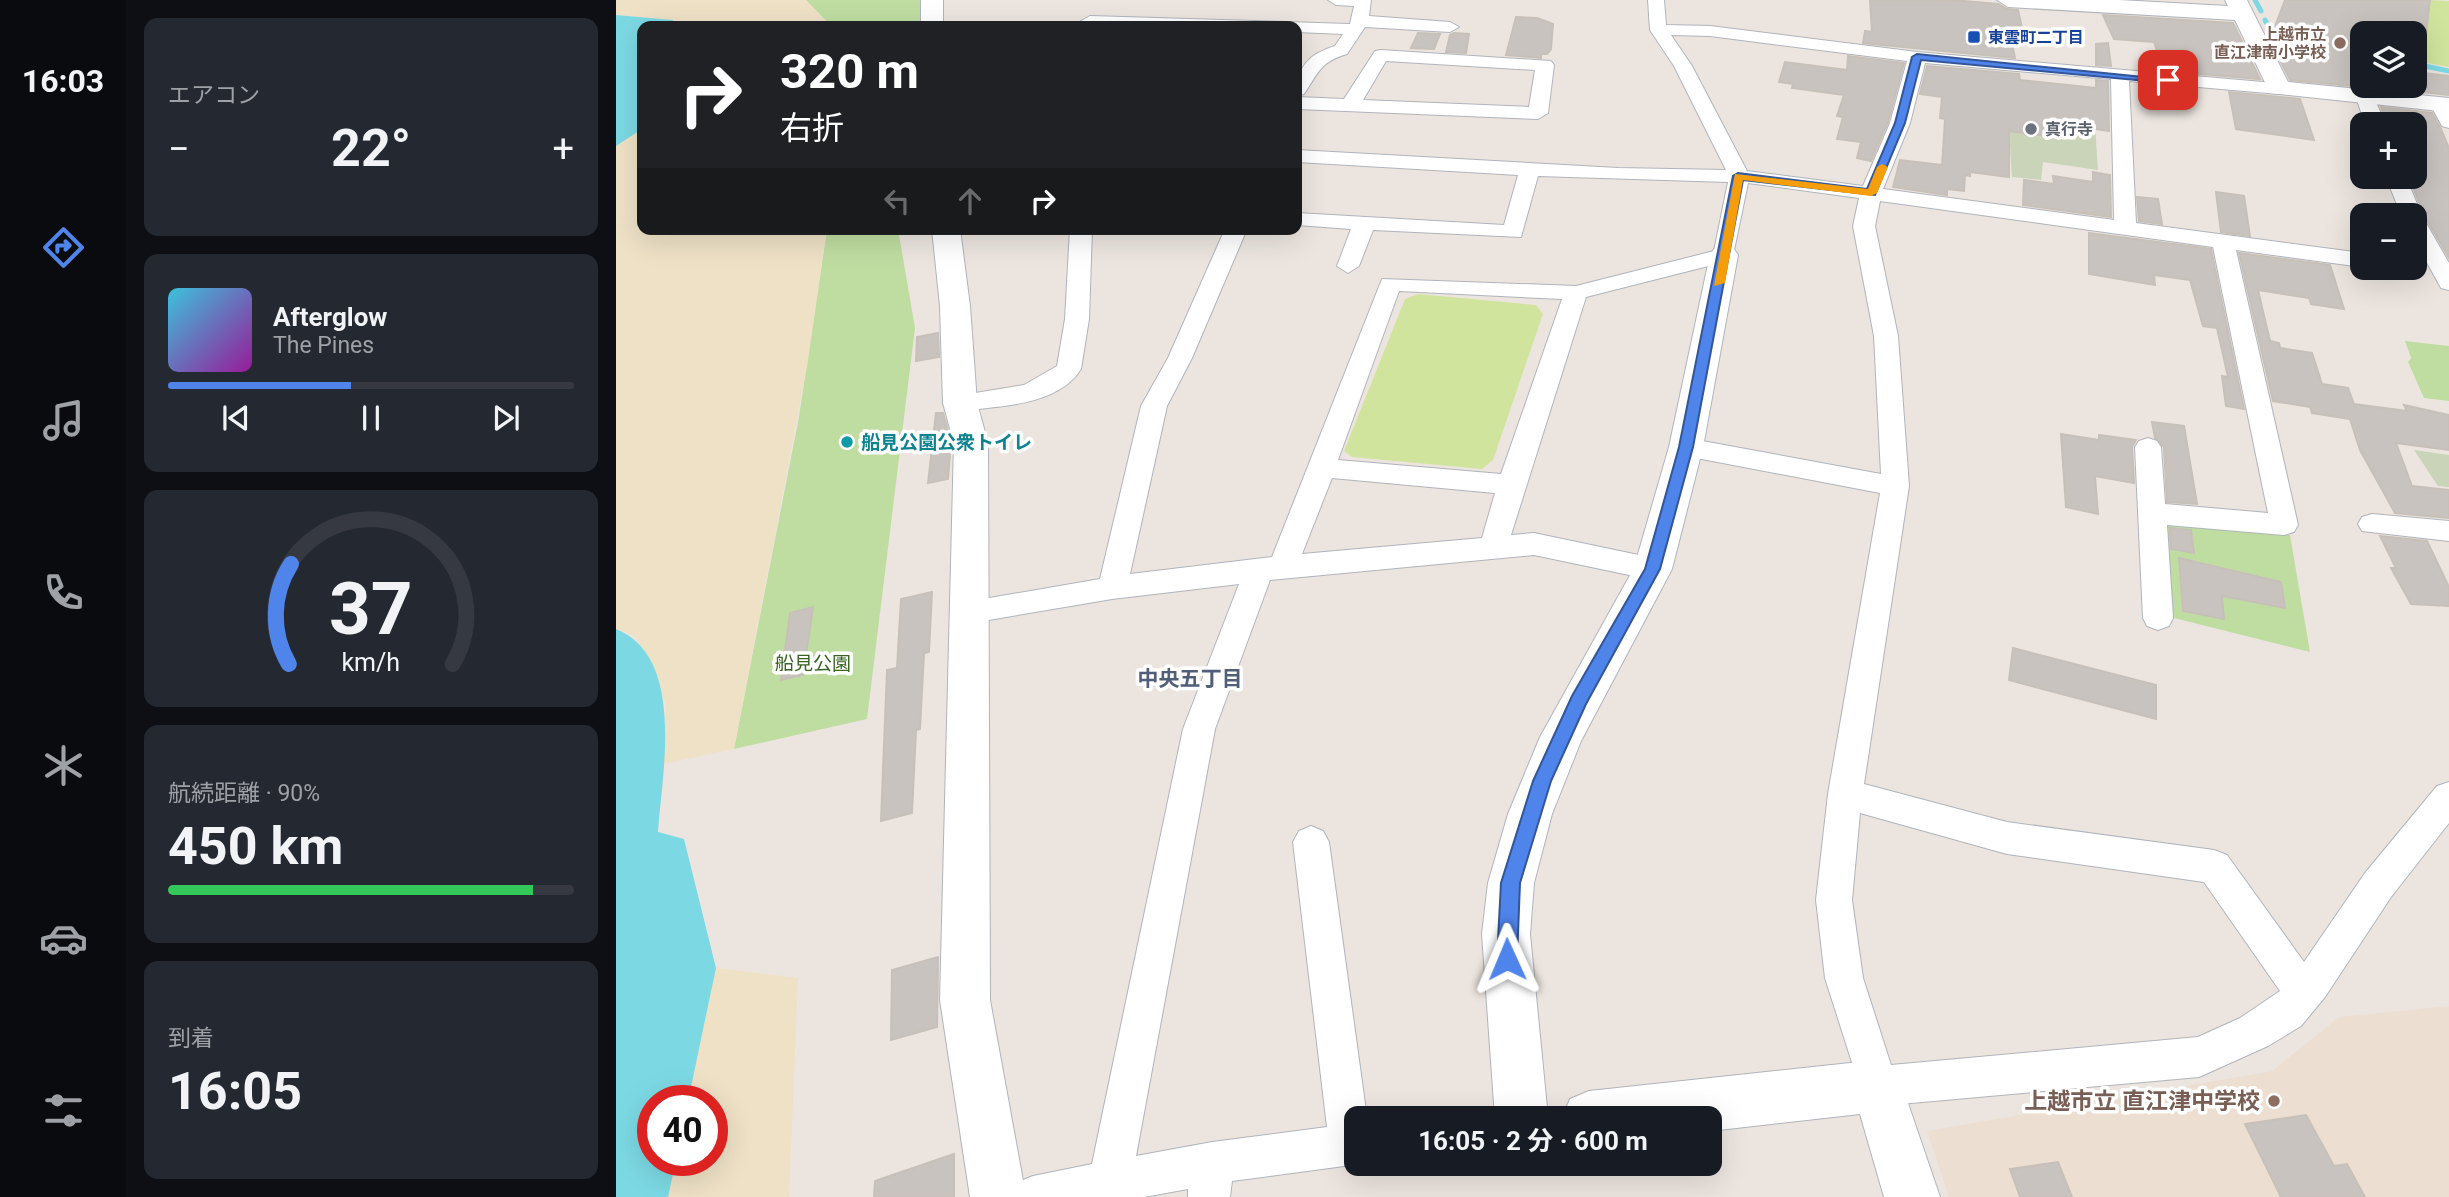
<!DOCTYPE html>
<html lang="ja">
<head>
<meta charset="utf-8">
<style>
	body { margin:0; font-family:Roboto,"Noto Sans JP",sans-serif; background:#242831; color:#f1f3f6; height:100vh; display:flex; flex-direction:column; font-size:26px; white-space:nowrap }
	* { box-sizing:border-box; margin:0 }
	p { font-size:23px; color:#9ea1a6 }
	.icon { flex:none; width:38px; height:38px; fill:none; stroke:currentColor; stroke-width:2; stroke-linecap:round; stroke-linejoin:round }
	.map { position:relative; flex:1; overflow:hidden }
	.panel { display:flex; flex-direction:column; gap:18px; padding:18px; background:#0d0f14; width:490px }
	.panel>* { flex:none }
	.guide { position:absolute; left:21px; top:21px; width:665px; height:214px; border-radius:14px; box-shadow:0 7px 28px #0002; background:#202124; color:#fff; overflow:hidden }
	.buttons { position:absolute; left:1734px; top:21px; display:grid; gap:14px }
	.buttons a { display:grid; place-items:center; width:77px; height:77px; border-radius:14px; background:#171b24; box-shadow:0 7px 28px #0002; font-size:35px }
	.speed { position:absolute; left:21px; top:1085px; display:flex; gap:14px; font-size:35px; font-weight:700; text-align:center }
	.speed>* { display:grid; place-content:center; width:91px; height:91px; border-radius:50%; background:#171b24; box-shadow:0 7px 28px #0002; line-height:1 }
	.speed .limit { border:10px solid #d22; background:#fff; color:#111 }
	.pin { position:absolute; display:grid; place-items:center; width:60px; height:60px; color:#fff; margin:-30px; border-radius:14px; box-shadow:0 4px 10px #0006 }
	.me { position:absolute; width:77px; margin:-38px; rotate:359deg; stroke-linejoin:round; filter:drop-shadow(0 0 5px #0008) }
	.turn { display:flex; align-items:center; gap:24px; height:147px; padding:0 28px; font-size:32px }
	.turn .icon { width:91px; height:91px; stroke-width:2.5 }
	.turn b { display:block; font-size:49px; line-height:60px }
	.lanes { display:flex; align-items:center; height:66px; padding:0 28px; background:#0003; justify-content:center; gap:35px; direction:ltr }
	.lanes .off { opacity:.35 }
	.big { font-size:52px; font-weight:700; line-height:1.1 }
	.panel .tile { flex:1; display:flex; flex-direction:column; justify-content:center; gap:10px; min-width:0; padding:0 24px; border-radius:14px; background:#242831 }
	.panel .dial { align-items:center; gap:0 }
	.dial svg { height:182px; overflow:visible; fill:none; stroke:#363941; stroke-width:7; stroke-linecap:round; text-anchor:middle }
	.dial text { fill:#f1f3f6; stroke:none }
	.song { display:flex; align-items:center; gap:21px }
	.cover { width:84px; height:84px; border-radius:10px; background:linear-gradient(135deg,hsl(190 70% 55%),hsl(300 70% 35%)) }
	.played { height:7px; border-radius:4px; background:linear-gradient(90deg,#4f84ea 45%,#363941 45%) }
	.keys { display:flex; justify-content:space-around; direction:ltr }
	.heat { display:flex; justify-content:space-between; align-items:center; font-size:38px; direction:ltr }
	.charge { height:10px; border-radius:5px; background:linear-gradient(90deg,#34c759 90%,#363941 0) }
	.trip { position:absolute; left:728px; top:1106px; width:378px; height:70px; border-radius:14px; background:#171b24; box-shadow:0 7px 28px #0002; font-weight:700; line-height:70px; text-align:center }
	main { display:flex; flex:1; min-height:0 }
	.dock { display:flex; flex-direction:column; width:126px; justify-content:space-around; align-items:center; background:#090b0e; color:#9ea1a6 }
	.dock .icon { width:49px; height:49px }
	.dock .active { color:#4f84ea }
	.dock b { font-size:32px; color:#f1f3f6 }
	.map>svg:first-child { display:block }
	.education { fill:#ecdfd1 }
	.green { fill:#bfdda1 }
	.sand { fill:#eee1c6 }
	.cemetery { fill:#cad4b8 }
	.pitch { fill:#d1e49e }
	.water { fill:#7cd9e4 }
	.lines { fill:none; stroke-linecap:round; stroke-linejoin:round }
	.stream { stroke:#7cd9e4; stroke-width:5 }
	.building { fill:#c8c3be; stroke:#c7c0b9; stroke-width:2 }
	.street-casing { stroke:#b0b4bb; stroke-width:2 }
	.secondary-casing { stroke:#b0b4bb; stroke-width:2 }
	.street { fill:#fff; fill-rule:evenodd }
	.secondary { fill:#fff; fill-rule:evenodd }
	.route { fill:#4f84ea; stroke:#335698; stroke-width:2 }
	.slow { fill:#f59e0b }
	.transit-dot { fill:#1a4fb4; stroke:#fff; stroke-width:2.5 }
	.education-dot { fill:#8d6e63; stroke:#fff; stroke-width:2.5 }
	.worship-dot { fill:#6b7280; stroke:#fff; stroke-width:2.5 }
	.culture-dot { fill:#0f9aa8; stroke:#fff; stroke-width:2.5 }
	.labels { text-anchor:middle; stroke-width:7; stroke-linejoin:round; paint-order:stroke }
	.far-education-label { font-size:16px; font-weight:bold; fill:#785e54; stroke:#fff; text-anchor:end }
	.far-transit-label { font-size:16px; font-weight:bold; fill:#164399; stroke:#fff; text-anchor:start }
	.far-worship-label { font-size:16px; font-weight:bold; fill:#5b616d; stroke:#fff; text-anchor:start }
	.culture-label { font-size:19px; font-weight:bold; fill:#0d838f; stroke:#fff; text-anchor:start }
	.park-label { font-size:19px; fill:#396321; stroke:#fff }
	.neighbourhood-label { font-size:21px; font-weight:bold; fill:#505e79; stroke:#fff }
	.near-education-label { font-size:23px; font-weight:bold; fill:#785e54; stroke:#fff; text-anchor:end }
</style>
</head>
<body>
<main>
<nav class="dock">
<b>16:03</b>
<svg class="icon active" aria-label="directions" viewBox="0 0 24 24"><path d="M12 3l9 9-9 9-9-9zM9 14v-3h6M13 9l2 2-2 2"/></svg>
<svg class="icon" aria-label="music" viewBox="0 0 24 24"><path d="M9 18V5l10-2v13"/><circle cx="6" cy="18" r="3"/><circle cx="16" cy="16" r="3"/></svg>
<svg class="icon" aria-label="phone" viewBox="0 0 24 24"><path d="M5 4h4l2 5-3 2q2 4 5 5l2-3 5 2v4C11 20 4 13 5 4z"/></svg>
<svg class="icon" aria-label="climate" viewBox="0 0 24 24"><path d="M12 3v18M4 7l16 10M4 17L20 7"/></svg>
<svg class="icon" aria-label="car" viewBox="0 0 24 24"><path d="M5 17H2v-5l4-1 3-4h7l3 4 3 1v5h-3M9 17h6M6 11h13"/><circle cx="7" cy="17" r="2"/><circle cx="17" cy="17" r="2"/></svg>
<svg class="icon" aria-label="filters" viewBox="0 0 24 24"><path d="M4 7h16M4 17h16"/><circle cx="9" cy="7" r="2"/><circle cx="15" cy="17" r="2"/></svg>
</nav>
<section class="panel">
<div class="tile"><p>エアコン</p>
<div class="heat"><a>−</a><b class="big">22°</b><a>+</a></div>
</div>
<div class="tile">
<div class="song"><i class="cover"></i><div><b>Afterglow</b><p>The Pines</p></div></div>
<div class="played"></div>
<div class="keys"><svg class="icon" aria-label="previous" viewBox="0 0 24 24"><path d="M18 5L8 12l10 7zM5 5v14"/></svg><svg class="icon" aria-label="pause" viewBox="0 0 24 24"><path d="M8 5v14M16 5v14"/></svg><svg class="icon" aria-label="next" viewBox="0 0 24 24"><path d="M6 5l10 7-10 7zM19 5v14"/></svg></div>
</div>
<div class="tile dial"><svg viewBox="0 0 100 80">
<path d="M14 69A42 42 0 1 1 86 69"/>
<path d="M14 69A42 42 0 0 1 15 25" stroke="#4f84ea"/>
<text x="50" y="56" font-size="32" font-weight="700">37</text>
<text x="50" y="72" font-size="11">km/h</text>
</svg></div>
<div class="tile"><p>航続距離 · 90%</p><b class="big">450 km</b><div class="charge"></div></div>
<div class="tile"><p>到着</p><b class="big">16:05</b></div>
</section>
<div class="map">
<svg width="1833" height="1197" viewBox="0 0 1833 1197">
	<rect width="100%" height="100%" fill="#ece5df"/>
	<path class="education" d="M1833 1006V1197H1333L1311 1131 1656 1071 1723 1017Z"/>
	<path class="green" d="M190 0H309L307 26H215Z
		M211 229H282L299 328 251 719 118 749 183 417Z
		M1789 341 1833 346V401L1808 398 1792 362 1795 358Z
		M1544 523 1674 535 1694 652 1550 616Z"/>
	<path class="sand" d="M0 0H190L215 26H60L57 20 0 15Z
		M26 129V229H211L191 367 118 749 46 764 50 705 35 662 19 636 0 629V146Z
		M100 968 182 978 173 1197H44L50 1160H96V1101H64Z"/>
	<path class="cemetery" d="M1478 111 1482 170 1427 162 1425 180 1396 177 1393 131 1460 140V126Z
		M1798 450 1833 455V487L1822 486Z"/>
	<path class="pitch" d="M1814 0 1833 1V67L1806 62Z
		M802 294 920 305 927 314 877 460 866 469 736 457 728 451 789 299Z"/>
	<path class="water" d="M0 15 57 20 60 26H26V129L0 146Z
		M0 629C70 657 46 773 42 832L68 839 100 968 72 1101H37V1160H60L52 1197H0Z"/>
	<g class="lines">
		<path class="stream" d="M1639 0 1645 11
			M1649 20 1657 35 1665 36
			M1799 64 1833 71"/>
	</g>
	<path class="building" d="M1254 0 1348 1 1382 4 1391 9 1402 10 1406 28 1399 31 1400 38H1395L1399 58 1247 43 1249 31 1256 32Z
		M1669 0H1814L1810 33H1746V87L1674 80 1652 36 1655 37Z
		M1487 15 1617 23 1644 79 1548 71 1538 42 1498 39Z
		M900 17 921 18 937 24 935 49 931 54H925V58L890 55Z
		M802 33 824 34 818 49 795 48Z
		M838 33 853 34 850 53 830 52 834 35Z
		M1492 43 1495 66 1480 65V44Z
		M1232 56 1288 63 1272 122 1255 161 1241 158 1245 142 1221 139 1227 117 1221 116 1228 95 1176 88 1177 84 1163 82 1169 62 1231 70Z
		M1311 66 1403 74 1404 80 1480 88V80L1492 81 1493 131 1440 123V137L1393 131V177L1354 172V176L1349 175 1348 191 1331 189V195L1277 187 1284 160 1326 165 1329 119 1324 118 1326 97 1304 94Z
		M1799 72 1833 76V95L1751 86H1799Z
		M1613 92 1684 99 1698 140 1620 129Z
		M1765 107 1816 113 1824 127 1833 148V258L1808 215 1793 177H1799V124H1771Z
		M1477 172 1494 175 1495 217 1407 205 1408 180 1438 184 1437 176 1477 182Z
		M1600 192 1628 196 1634 236 1605 232Z
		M1521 197 1542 199 1546 224 1523 221Z
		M1473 233 1595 249 1628 409 1610 406 1606 376 1612 377 1601 328 1587 326 1574 280 1538 275 1539 285 1473 274Z
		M1623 253 1714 265 1728 309 1695 304 1693 298 1642 290 1654 341 1663 343 1664 348 1696 353 1706 384 1732 388 1738 404 1791 411 1788 405 1833 415V450L1780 443 1796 486 1833 490V518L1779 513 1744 450 1734 419 1696 413 1694 407 1657 401Z
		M322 333 323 357 300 361 301 337Z
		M320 413H327L335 441 332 479 312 483Z
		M1536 422 1568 426 1581 504 1551 502 1548 447 1539 438Z
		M1445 434 1483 440V435L1520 440 1516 447 1518 483 1479 476 1482 514 1450 507Z
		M1554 528 1575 530 1578 553 1555 549Z
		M1764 536 1811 541 1833 587V606L1795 604 1775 568H1780Z
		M1563 558 1665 582 1669 608 1606 596 1608 619 1567 611Z
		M316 592 313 652 308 653 304 729 300 730 296 813 265 821 271 670 281 668 285 599Z
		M197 607 187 675 165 680 174 613Z
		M1397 648 1540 685V719L1393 680Z
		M322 957 321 1027 275 1040 276 970Z
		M1690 1115 1718 1166 1731 1164 1749 1197H1665L1629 1124Z
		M338 1154V1197H258L259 1181Z
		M1442 1162 1456 1197H1404L1394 1169Z"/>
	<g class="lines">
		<defs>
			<path id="street" d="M712 0H755L753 16 834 22 843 27 834 32 749 27 731 54C704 62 703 72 688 94L681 96C680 68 692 54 719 46L727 34 681 32V26H477L465 21 474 16 734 24 738 6 720 5Z
				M1032 0H1048L1050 25 1094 26 1301 52 1670 84 1672 88 1670 92 1663 94 1513 81 1520 223 1746 253V267L1620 250 1682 525 1678 532 1668 535 1551 525 1557 618 1553 626 1542 630 1531 626 1527 618 1519 447 1523 441 1532 438 1541 441 1545 447 1549 504 1652 513 1597 247 1264 201 1259 226 1282 336 1293 486 1248 784 1391 822 1598 850 1611 855 1688 962 1749 873 1821 786 1833 782V823L1775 897 1709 997 1685 1026 1652 1046 1583 1077 1262 1106 1248 1100 1209 978 1200 900 1212 794 1264 493 1070 456 1061 453 1057 447 1061 441 1070 438 1265 474 1258 336 1237 226 1243 198 1132 183 1116 260 970 297 895 535 918 533 1037 558 1047 561 1052 569 1047 577 1037 580 918 555 654 580 599 729 520 1156 596 1142 711 1127 677 842 683 831 695 826 707 831 713 842 751 1118H740L743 1164 616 1181 614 1197H572V1189L528 1197H396L402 1182 417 1176 476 1164 567 729 623 584 496 599 355 623 344 619 340 611 344 603 484 579 525 406 552 358 609 229H631L576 358 551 406 514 574 656 557 766 279 960 286 1098 251 1112 182 922 176 905 237 757 230 743 266 732 273 721 266 735 229 681 225V213L888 225 902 175 681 162V150L1002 168 1110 170 1058 66 1034 30ZM1055 35 1094 36 1291 61 1274 123 1247 186 1131 171 1076 66ZM1309 63 1495 79 1498 220 1267 189 1294 123ZM783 291 946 299 885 474 722 460ZM716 478 879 493 866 538 686 554ZM1244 813 1391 854 1588 882 1664 991 1624 1018 1582 1037 1275 1065 1247 978 1236 900Z
				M765 50 935 61 938 65 932 113 922 119 681 109V97L728 99 759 51ZM770 61 919 70 913 107 747 100Z
				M1749 91 1758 97 1769 124H1749L1740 97Z
				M1824 98 1833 103V128L1826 126 1814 104Z
				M1770 177H1790L1806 216 1833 263V290L1825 288 1799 241V215H1785Z
				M454 229H476L473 319 465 369C442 406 383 406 344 411L335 409 331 403 335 397 408 385 441 366 449 319Z
				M1756 514 1833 521V541L1746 531 1742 524 1746 517Z"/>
			<path id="secondary" d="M305 0H327V26H305Z
				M1381 0H1503L1612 6 1609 0H1631L1672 82 1833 98V112L1654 93 1619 20 1392 7Z
				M316 229H344L354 306 361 403 372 443 374 1000 410 1197H354L324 1000 338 443 327 403 324 306Z
				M1108 246 1118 249 1122 255 1087 447 1056 569 965 741 936 814 918 883 914 934 932 1118H879L866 934 872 883 892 814 924 737 1018 568 1053 447 1094 255 1098 249Z
				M1262 1060 1280 1068 1324 1197H1268L1244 1114 1094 1131V1118H946L954 1099 973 1091Z"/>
		</defs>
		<use href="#street" class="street-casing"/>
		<use href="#secondary" class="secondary-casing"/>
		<use href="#street" class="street"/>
		<use href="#secondary" class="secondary"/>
	</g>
	<path class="route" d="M1301 54 1557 80 1552 83 1305 60 1289 123 1259 195 1127 180 1077 447 1044 569 970 704 935 781 904 883 901 959 898 966 891 969 884 966 881 959 885 883 917 781 956 696 1029 569 1063 447 1117 176 1122 173 1251 189 1279 123 1296 57Z"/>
	<path class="slow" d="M1266 164 1272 167 1261 193 1255 196 1127 180 1109 283 1098 286 1119 174 1252 189 1261 167Z"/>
	<rect class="transit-dot" x="1351" y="30" width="14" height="14" rx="3.5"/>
	<g class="education-dot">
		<circle cx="1724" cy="43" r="7"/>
		<circle cx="1658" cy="1101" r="7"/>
	</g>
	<circle class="worship-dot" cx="1415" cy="129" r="7"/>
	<circle class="culture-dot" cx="231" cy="442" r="7"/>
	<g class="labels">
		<g class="far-education-label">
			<text x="1710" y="40">上越市立<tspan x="1710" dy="18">直江津南小学校</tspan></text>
		</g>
		<g class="far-transit-label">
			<text x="1372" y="43">東雲町二丁目</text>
		</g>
		<g class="far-worship-label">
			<text x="1429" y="135">真行寺</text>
		</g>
		<g class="culture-label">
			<text x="245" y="449">船見公園公衆トイレ</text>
		</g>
		<g class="park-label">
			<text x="197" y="670">船見公園</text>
		</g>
		<g class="neighbourhood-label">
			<text x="574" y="686">中央五丁目</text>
		</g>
		<g class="near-education-label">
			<text x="1644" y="1109">上越市立 直江津中学校</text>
		</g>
	</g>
</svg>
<div class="buttons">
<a><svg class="icon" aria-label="layers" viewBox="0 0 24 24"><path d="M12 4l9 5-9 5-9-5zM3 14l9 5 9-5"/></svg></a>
<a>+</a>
<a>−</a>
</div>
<div class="speed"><div class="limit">40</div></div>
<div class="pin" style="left:1552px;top:80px;background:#d93025"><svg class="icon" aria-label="arrive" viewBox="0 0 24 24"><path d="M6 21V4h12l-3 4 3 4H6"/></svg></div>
<svg class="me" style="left:891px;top:959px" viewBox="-20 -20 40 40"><path d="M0-17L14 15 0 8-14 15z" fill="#4f84ea" stroke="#fff" stroke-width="4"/></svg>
<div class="trip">16:05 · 2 分 · 600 m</div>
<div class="guide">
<div class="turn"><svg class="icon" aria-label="right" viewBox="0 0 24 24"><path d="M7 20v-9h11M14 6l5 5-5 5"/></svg><div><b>320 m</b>右折</div></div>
<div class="lanes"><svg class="icon off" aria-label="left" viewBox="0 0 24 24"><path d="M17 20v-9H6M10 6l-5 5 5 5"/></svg><svg class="icon off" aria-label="ahead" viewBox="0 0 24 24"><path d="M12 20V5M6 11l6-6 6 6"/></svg><svg class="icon" aria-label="right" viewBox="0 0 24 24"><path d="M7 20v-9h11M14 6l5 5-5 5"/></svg></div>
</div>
</div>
</main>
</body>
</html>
